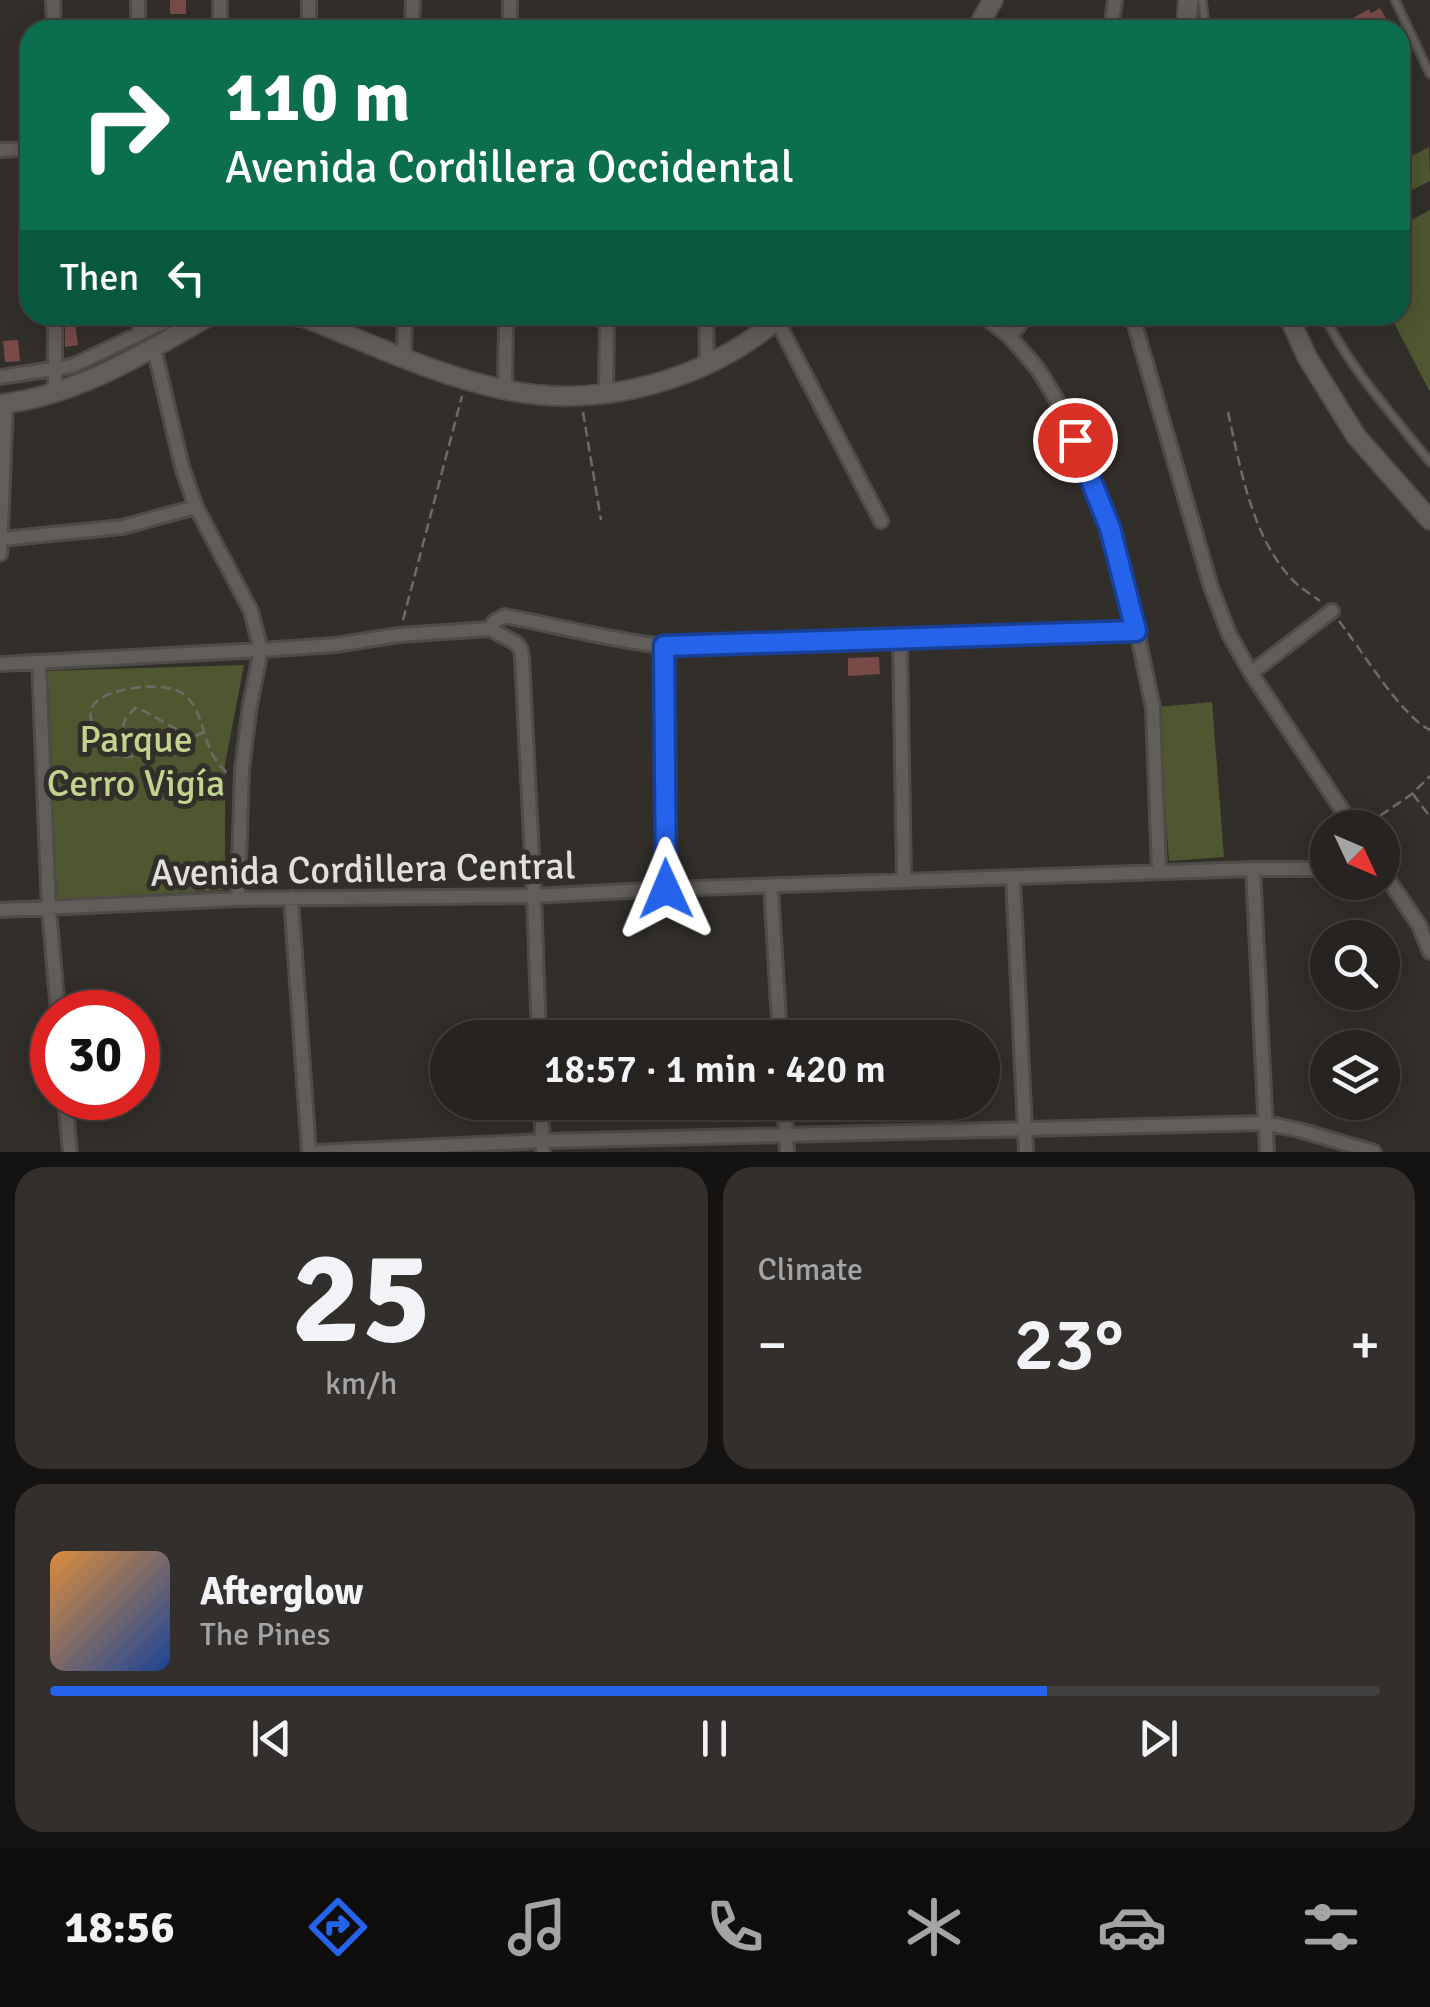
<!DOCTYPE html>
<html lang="en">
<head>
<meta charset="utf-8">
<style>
	body { margin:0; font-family:Signika,sans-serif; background:#322f2d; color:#f1f3f6; height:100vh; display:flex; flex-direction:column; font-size:38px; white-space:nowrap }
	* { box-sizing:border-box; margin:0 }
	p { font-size:32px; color:#a4a4a5 }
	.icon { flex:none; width:55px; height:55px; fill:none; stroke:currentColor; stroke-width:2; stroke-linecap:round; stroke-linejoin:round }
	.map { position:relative; height:1152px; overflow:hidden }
	.drawer { display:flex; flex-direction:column; gap:15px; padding:15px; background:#151312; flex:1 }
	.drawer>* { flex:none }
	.hud { position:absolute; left:20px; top:20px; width:1390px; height:305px; border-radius:30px; box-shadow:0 5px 25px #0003,0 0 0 2px #42403e; background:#0b6e4f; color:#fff; overflow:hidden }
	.needle { width:65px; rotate:134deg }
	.fabs { position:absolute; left:1310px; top:810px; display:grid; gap:20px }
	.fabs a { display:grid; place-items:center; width:90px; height:90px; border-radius:50%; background:#262320; box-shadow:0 5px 25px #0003,0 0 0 2px #42403e; font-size:50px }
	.speed { position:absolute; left:30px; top:990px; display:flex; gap:20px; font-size:50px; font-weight:700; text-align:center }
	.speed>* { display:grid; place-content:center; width:130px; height:130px; border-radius:50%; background:#262320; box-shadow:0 5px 25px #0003,0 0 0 2px #42403e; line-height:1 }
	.speed .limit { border:15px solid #d22; background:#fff; color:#111 }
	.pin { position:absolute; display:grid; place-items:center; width:85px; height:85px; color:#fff; margin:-42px; border:5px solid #fff; border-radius:50%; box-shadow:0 2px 10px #0007 }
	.me { position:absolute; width:110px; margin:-55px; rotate:359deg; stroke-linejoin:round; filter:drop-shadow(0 0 8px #0008) }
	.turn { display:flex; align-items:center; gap:35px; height:210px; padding:0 40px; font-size:45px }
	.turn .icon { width:130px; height:130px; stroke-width:2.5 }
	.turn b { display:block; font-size:70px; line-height:85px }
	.then { display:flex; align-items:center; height:95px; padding:0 40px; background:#0003; gap:20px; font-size:38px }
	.big { font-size:75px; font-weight:600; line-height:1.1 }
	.drawer .card { flex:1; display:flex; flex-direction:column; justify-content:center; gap:15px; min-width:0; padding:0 35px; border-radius:30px; background:#322f2d }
	.drawer .dial { align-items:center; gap:0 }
	.dial b { font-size:130px; line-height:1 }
	.song { display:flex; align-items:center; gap:30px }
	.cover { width:120px; height:120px; border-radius:15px; background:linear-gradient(135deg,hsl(30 70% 55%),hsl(220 70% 35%)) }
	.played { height:10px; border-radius:5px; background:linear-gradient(90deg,#2563eb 75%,#42403e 75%) }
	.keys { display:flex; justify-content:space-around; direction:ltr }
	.heat { display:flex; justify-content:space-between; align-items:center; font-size:55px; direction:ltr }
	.drawer .tiles { flex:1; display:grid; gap:15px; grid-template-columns:1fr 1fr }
	.card:last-child { grid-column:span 2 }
	.trip { position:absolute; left:430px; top:1020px; width:570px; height:100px; border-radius:50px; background:#262320; box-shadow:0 5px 25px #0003,0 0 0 2px #42403e; font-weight:600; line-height:100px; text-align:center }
	.menu { display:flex; height:160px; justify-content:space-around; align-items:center; background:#0f0e0d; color:#a4a4a5 }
	.menu .icon { width:70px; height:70px }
	.menu .on { color:#2563eb }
	.menu b { font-size:45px; color:#f1f3f6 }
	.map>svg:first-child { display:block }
	.green { fill:#4e5730 }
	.building { fill:#784b49 }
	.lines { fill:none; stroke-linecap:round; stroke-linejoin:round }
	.service-casing { stroke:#4e4b48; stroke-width:11 }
	.minor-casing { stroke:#4e4b48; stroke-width:18 }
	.tertiary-casing { stroke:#4e4b48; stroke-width:22 }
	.path { stroke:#6e6b67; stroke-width:2.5; stroke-dasharray:10 5; stroke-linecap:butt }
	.service { stroke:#615e59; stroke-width:6 }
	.minor { stroke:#615e59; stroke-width:12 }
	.tertiary { stroke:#615e59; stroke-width:18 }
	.route-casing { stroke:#184099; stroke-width:25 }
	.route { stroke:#2563eb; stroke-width:18 }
	.labels { text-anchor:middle; stroke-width:10; stroke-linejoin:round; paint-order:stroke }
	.park-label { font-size:38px; fill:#c3d38e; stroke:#322f2a }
	.street-label { font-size:38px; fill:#e1e0dd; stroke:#322f2a }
</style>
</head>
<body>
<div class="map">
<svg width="1430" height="1152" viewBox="0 0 1430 1152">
	<rect width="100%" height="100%" fill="#322f2a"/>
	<path class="green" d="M1429 147 1430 181 1402 195 1400 162Z
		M1430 210V392L1390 315H1400V226Z
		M244 665 225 764V890L53 900 44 671Z
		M1212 702 1224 857 1169 861 1158 707Z"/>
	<path class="building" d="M170 0H186V14H170Z
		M1380 8 1391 27 1384 30H1331L1369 9 1371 13Z
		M65 315H74L78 345 65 347Z
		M18 340 20 361 5 362 3 341Z
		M879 657 880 674 848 676V658Z"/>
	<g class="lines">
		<defs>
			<path id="service" d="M1202 0 1206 30
				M1395 0 1430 74
				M1324 315C1350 369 1393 415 1430 462"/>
			<path id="minor" d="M53 0 54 30
				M138 0V30
				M220 30V0
				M309 30V0
				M412 30 413 0
				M510 30V0
				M1111 30 1115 0
				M0 150 30 149
				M55 315V391
				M140 315V333
				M706 315 707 366
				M982 315 1010 337 1038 369 1059 404 1075 440 1110 528 1137 631 1153 708 1159 872
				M1132 315 1211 587 1229 634 1251 673 1354 828
				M777 321 881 521
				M1010 337 1027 315
				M154 348 182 467 196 507 251 611 261 650 250 705 242 769 238 899
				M404 357 405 315
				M0 377 72 366 179 315
				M505 390 506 315
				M606 393 607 315
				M2 539 122 527 196 507
				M0 554 6 403
				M490 629 494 622 505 616C558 626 610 640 663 646L1137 631
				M900 639 904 881
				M663 646 665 889
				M39 662 49 909 58 1012
				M0 664 261 650 335 645 399 635 490 629 516 643 521 650 522 658 534 896 539 1038
				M1251 673 1332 611
				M1253 869 1267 1152
				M1382 870 1419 925 1430 952
				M1013 878 1026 1152
				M771 887 780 1038
				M291 898 309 1152
				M0 910 238 899 534 896 665 889 1253 869H1328
				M65 1098 70 1152
				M541 1102 543 1152
				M784 1102 787 1152
				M318 1152 542 1141 1265 1123 1299 1130 1374 1152"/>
			<path id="tertiary" d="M976 30 993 0
				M1186 30 1188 0
				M288 315 306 318C371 344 437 376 506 390 604 410 709 379 783 315
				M1288 315 1307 357 1356 436 1430 520
				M0 404C77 396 146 352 211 315"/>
		</defs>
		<use href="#service" class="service-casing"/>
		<use href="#minor" class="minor-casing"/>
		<use href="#tertiary" class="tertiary-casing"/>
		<path class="path" d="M583 412 601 520
			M1228 412C1240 466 1251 533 1289 576 1297 586 1309 593 1320 601
			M403 620 462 396
			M1339 621C1361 649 1401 716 1430 730
			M204 732C185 741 136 762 115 756 106 753 101 741 96 733 92 724 87 713 94 704 108 687 163 681 182 693 203 706 202 741 216 760 218 765 223 768 226 772H230
			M112 755 126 718 135 708 144 711 190 737
			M1413 794 1430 817
			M1368 824 1412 794 1430 776"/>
		<use href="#service" class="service"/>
		<use href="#minor" class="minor"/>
		<use href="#tertiary" class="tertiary"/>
	</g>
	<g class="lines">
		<defs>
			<path id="route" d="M666 889 664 646 1136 631 1110 528 1075 440"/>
		</defs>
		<use href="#route" class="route-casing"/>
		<use href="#route" class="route"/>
	</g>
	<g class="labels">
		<g class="park-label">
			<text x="136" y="752">Parque<tspan x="136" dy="44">Cerro Vigía</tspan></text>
		</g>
		<g class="street-label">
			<text transform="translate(363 869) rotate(-1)" y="13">Avenida Cordillera Central</text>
		</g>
	</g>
</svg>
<div class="fabs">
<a><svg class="needle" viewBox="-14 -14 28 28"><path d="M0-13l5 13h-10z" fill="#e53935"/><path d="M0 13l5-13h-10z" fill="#a4a4a5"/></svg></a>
<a><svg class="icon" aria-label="search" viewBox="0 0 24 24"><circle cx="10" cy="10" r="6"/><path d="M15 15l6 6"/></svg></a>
<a><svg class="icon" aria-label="layers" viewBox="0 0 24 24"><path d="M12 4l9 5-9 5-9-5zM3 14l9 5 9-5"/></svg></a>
</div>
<div class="speed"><div class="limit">30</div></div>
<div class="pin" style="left:1075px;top:440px;background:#d93025"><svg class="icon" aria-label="arrive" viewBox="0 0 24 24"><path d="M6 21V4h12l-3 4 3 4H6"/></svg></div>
<svg class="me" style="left:666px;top:889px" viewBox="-20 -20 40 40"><path d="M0-17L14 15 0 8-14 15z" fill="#2563eb" stroke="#fff" stroke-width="4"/></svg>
<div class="trip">18:57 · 1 min · 420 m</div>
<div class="hud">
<div class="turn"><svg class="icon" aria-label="right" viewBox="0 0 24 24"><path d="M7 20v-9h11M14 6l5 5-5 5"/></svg><div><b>110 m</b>Avenida Cordillera Occidental</div></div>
<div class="then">Then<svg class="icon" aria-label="left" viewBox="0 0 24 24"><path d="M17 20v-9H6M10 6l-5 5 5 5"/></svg></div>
</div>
</div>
<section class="drawer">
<div class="tiles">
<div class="card dial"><b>25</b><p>km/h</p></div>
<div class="card"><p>Climate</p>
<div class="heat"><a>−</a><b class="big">23°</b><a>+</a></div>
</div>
<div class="card">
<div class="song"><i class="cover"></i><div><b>Afterglow</b><p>The Pines</p></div></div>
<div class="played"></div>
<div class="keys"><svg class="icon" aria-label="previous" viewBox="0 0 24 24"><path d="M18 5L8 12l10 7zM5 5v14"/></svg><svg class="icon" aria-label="pause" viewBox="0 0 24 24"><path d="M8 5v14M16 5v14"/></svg><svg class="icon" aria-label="next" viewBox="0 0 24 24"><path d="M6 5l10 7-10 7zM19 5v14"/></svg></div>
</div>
</div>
</section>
<nav class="menu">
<b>18:56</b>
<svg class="icon on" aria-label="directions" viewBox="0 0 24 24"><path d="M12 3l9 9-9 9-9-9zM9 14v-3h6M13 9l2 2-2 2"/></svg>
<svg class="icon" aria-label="music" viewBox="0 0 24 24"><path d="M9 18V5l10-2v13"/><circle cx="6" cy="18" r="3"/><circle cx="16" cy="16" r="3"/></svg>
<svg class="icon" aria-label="phone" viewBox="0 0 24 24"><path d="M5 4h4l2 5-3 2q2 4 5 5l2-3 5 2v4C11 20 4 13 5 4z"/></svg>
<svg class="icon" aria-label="climate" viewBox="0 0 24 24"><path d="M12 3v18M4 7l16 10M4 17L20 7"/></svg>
<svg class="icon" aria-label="car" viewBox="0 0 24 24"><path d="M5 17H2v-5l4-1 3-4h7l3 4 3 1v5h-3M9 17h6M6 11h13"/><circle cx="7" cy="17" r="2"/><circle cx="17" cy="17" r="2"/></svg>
<svg class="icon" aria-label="filters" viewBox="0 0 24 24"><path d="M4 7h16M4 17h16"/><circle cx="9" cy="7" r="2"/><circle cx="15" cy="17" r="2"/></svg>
</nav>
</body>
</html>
